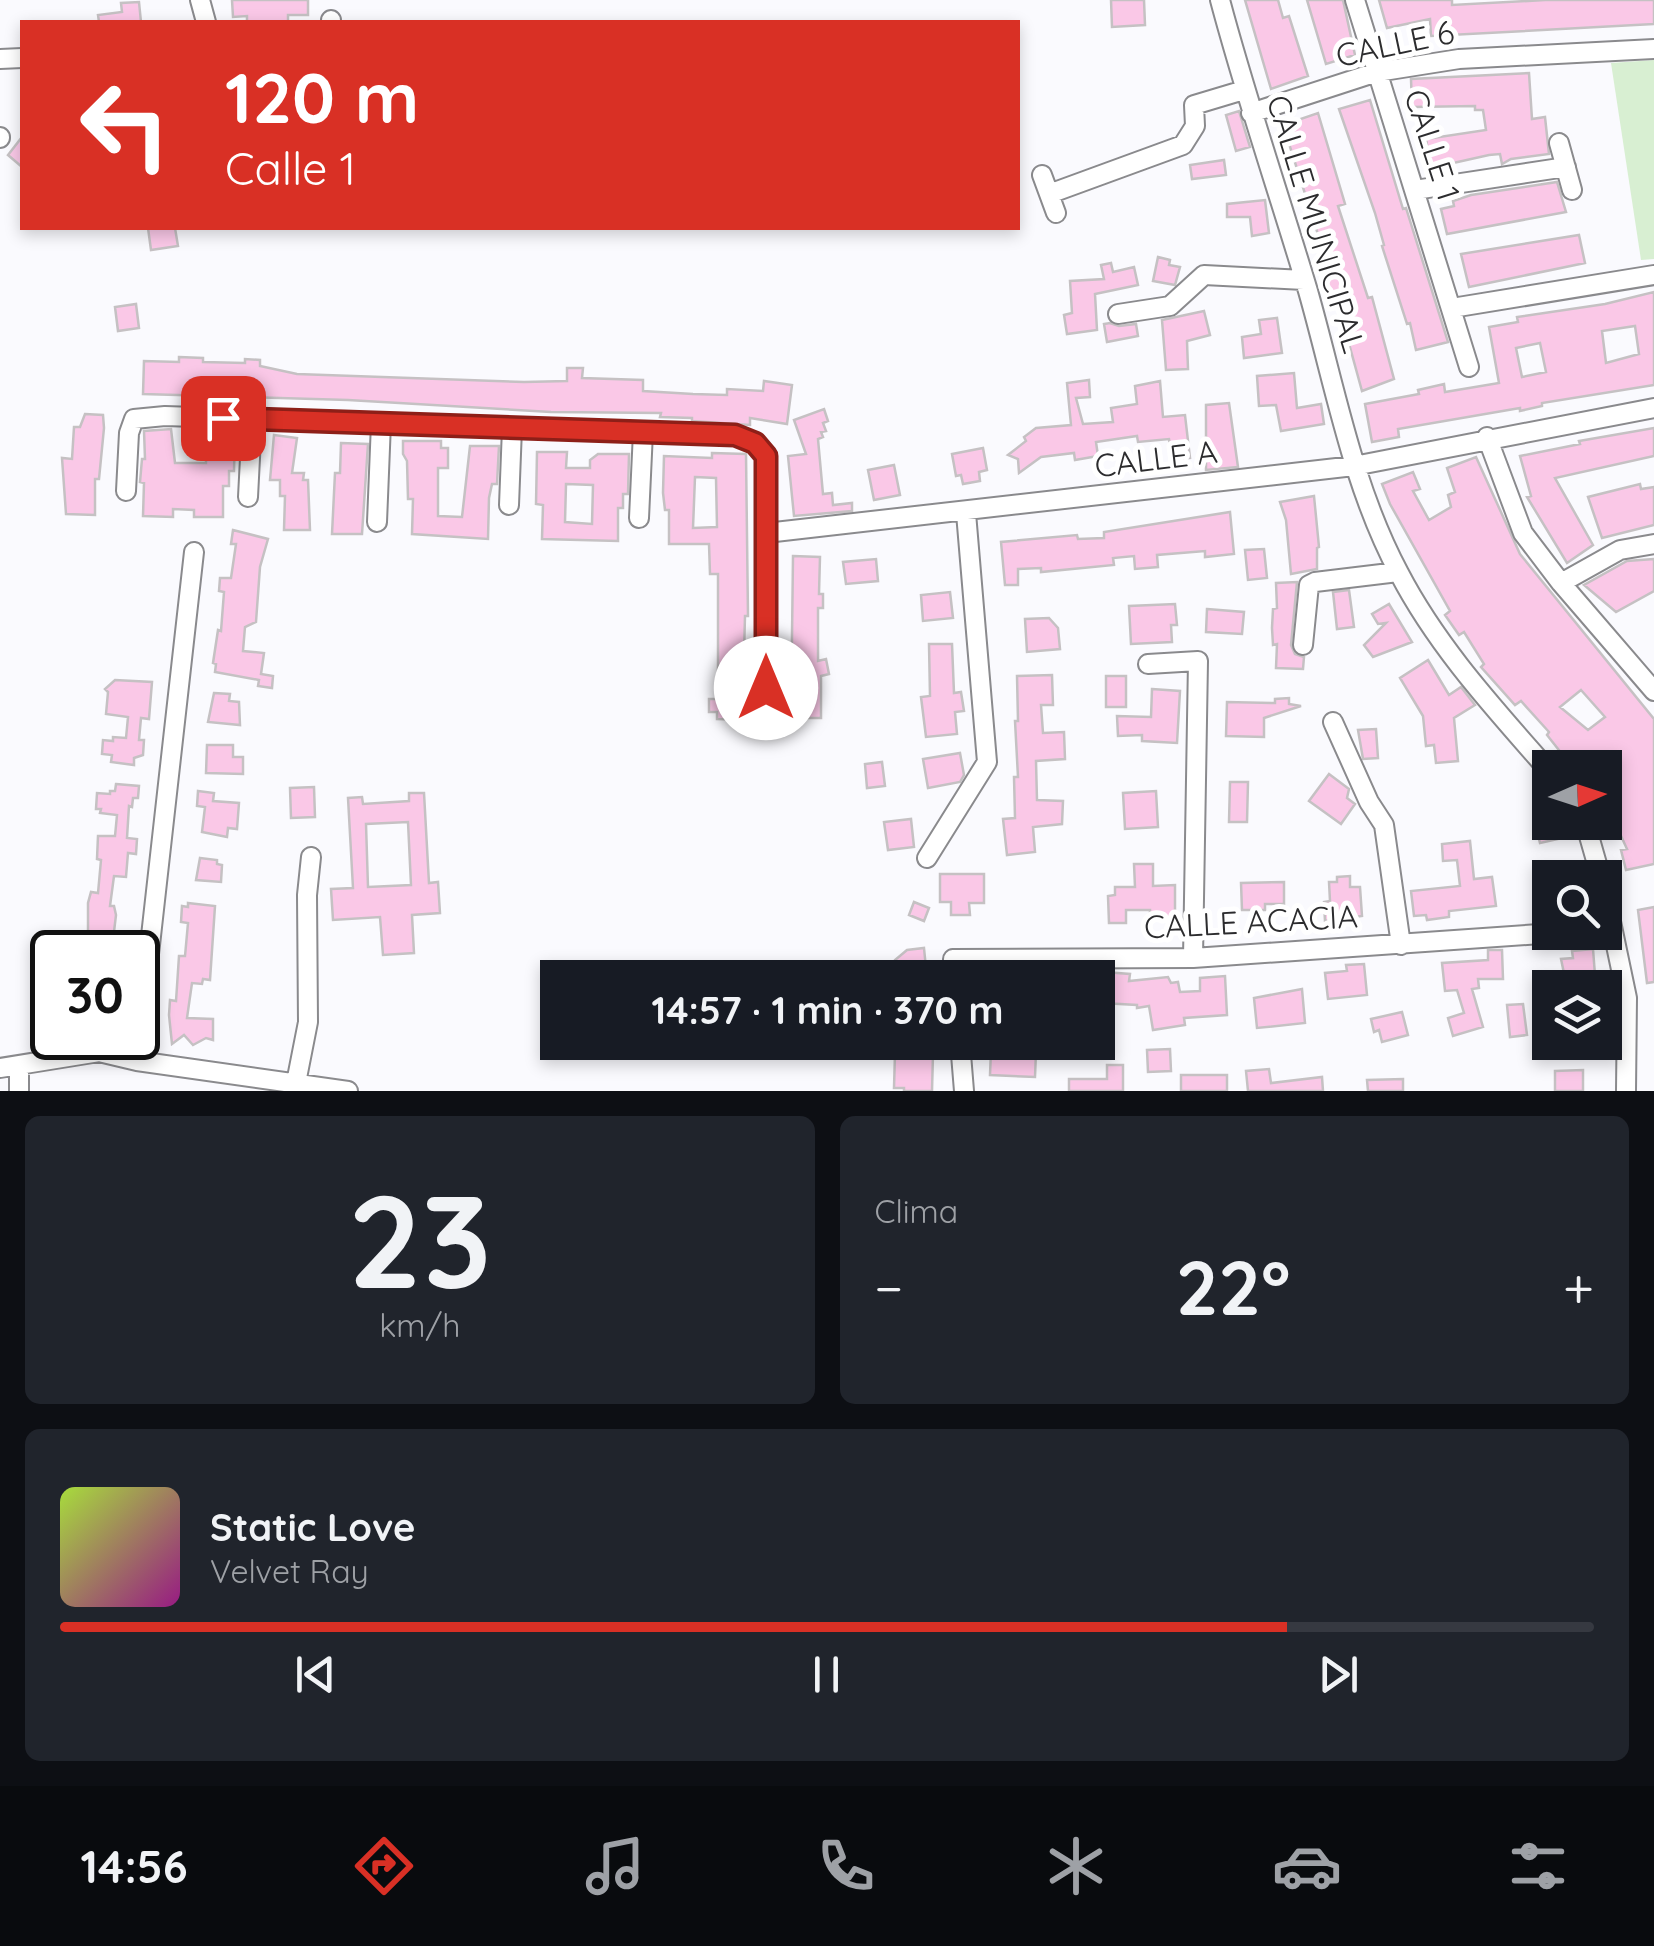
<!DOCTYPE html>
<html lang="es">
<head>
<meta charset="utf-8">
<style>
	body { margin:0; font-family:Quicksand,sans-serif; background:#20242c; color:#f1f3f6; height:100vh; display:flex; flex-direction:column; font-size:38px; white-space:nowrap }
	* { box-sizing:border-box; margin:0 }
	p { font-size:32px; color:#9ea1a6 }
	.icon { flex:none; width:55px; height:55px; fill:none; stroke:currentColor; stroke-width:2; stroke-linecap:round; stroke-linejoin:round }
	.map { position:relative; height:1091px; overflow:hidden }
	.details { display:flex; flex-direction:column; gap:25px; padding:25px; background:#0d0f14; flex:1 }
	.details>* { flex:none }
	.banner { position:absolute; left:20px; top:20px; width:1000px; height:210px; border-radius:0px; box-shadow:0 5px 15px #0003; background:#d93025; color:#fff; overflow:hidden }
	.needle { width:65px; rotate:87deg }
	.controls { position:absolute; left:1532px; top:750px; display:grid; gap:20px }
	.controls a { display:grid; place-items:center; width:90px; height:90px; border-radius:0px; background:#171b24; box-shadow:0 5px 15px #0003; font-size:50px }
	.speed { position:absolute; left:30px; top:930px; display:flex; gap:20px; font-size:50px; font-weight:700; text-align:center }
	.speed>* { display:grid; place-content:center; width:130px; height:130px; border-radius:50%; background:#171b24; box-shadow:0 5px 15px #0003; line-height:1 }
	.speed .limit { border:5px solid #111; border-radius:15px; background:#fff; color:#111 }
	.pin { position:absolute; display:grid; place-items:center; width:85px; height:85px; color:#fff; margin:-42px; border-radius:20px; box-shadow:0 5px 15px #0006 }
	.me { position:absolute; width:110px; margin:-55px; rotate:0deg; stroke-linejoin:round; filter:drop-shadow(0 0 8px #0008) }
	.turn { display:flex; align-items:center; gap:35px; height:210px; padding:0 40px; font-size:45px }
	.turn .icon { width:130px; height:130px; stroke-width:2.5 }
	.turn b { display:block; font-size:70px; line-height:85px }
	.big { font-size:75px; font-weight:800; line-height:1.1 }
	.details .widget { flex:1; display:flex; flex-direction:column; justify-content:center; gap:15px; min-width:0; padding:0 35px; border-radius:15px; background:#20242c }
	.details .dial { align-items:center; gap:0 }
	.dial b { font-size:130px; line-height:1 }
	.song { display:flex; align-items:center; gap:30px }
	.cover { width:120px; height:120px; border-radius:15px; background:linear-gradient(135deg,hsl(80 70% 55%),hsl(310 70% 35%)) }
	.played { height:10px; border-radius:5px; background:linear-gradient(90deg,#d93025 80%,#363941 80%) }
	.keys { display:flex; justify-content:space-around; direction:ltr }
	.heat { display:flex; justify-content:space-between; align-items:center; font-size:55px; direction:ltr }
	.details .tiles { flex:1; display:grid; gap:25px; grid-template-columns:1fr 1fr }
	.widget:last-child { grid-column:span 2 }
	.trip { position:absolute; left:540px; top:960px; width:575px; height:100px; border-radius:0px; background:#171b24; box-shadow:0 5px 15px #0003; font-weight:800; line-height:100px; text-align:center }
	.tabs { display:flex; height:160px; justify-content:space-around; align-items:center; background:#090b0e; color:#9ea1a6 }
	.tabs .icon { width:70px; height:70px }
	.tabs .selected { color:#d93025 }
	.tabs b { font-size:45px; color:#f1f3f6 }
	.map>svg:first-child { display:block }
	.green { fill:#d8efd2 }
	.building { fill:#fac8e7; stroke:#c5c1c3; stroke-width:2.5; fill-rule:evenodd }
	.lines { fill:none; stroke-linecap:round; stroke-linejoin:round }
	.minor-casing { stroke:#8a8a8d; stroke-width:22 }
	.minor { stroke:#fff; stroke-width:18 }
	.route-casing { stroke:#8d1f18; stroke-width:25 }
	.route { stroke:#d93025; stroke-width:18 }
	.labels { text-anchor:middle; stroke-width:10; stroke-linejoin:round; paint-order:stroke }
	.street-label { font-size:32px; fill:#2c2c2e; stroke:#fff }
</style>
</head>
<body>
<div class="map">
<svg width="1654" height="1091" viewBox="0 0 1654 1091">
	<rect width="100%" height="100%" fill="#fafafe"/>
	<path class="green" d="M1654 60V259L1641 260 1611 63Z"/>
	<path class="building" d="M232 0H308V15H288V22H247V16L233 17Z
		M1111 0H1144L1145 25 1112 27Z
		M1245 0H1278L1283 18 1289 16 1308 76 1271 89Z
		M1307 0H1343L1355 55 1326 64Z
		M1379 0H1452V5L1545 0H1654V24L1431 36 1430 19 1387 28Z
		M139 2 141 22H99L98 15 122 12 121 3Z
		M1529 73 1532 119 1545 117 1549 154 1511 159 1502 164 1500 154 1489 155 1431 168 1426 139 1486 130 1483 110H1475V106L1412 107 1411 79Z
		M1370 100 1403 209 1406 208 1448 342 1416 350 1410 323 1407 324 1382 246 1384 245 1375 213 1339 109Z
		M1239 111 1250 147 1236 151 1226 115Z
		M1318 113 1345 204 1338 206 1368 298 1372 297 1394 379 1362 391 1337 300 1333 301 1326 276 1331 275 1283 125Z
		M22 137V167L8 155Z
		M1224 160 1226 175 1192 179 1190 165Z
		M1557 182 1566 212 1447 234 1441 209 1454 206 1453 201 1471 195Z
		M1265 200 1269 233 1252 236 1250 217H1227V204Z
		M148 228H175L178 246 151 250Z
		M1579 235 1585 263 1469 287 1461 254Z
		M1158 257 1170 260 1169 265 1180 267 1175 285 1153 281Z
		M1111 263 1113 272 1134 267 1138 285 1095 294 1097 330 1067 334 1064 315 1072 313 1070 281 1104 279 1101 265Z
		M1654 292V385L1542 403V406L1520 411V408L1398 429 1399 437 1372 442 1365 404 1419 394 1418 390 1444 384 1445 392 1499 383 1489 327 1518 322 1517 317 1605 304ZM1635 326 1639 354 1606 363 1602 331ZM1540 343 1546 372 1522 377 1516 348Z
		M136 304 139 328 118 331 115 307Z
		M1204 311 1210 335 1187 341 1188 369 1166 370 1162 320Z
		M1277 318 1282 353 1244 358 1242 337 1261 334 1259 320Z
		M1110 323 1119 326 1136 324 1138 336 1107 342 1104 324Z
		M179 357 203 358V362L245 363V359L260 360V366L297 374 524 382 567 381V368H583L582 378 643 380V391L693 394 727 395V389L763 391 764 381 792 385 787 424 750 418V425L692 421V418L660 417 661 413 551 412 348 400 143 394 144 361 179 362Z
		M1294 373 1297 408 1321 404 1324 424 1281 431 1276 405 1259 406 1257 376Z
		M1089 380 1090 397 1076 398 1083 424 1113 422 1111 408 1137 404 1135 386 1160 381 1163 417 1185 415 1190 458 1172 460 1169 439 1138 442 1137 436 1096 442 1098 456 1075 460 1074 453 1041 457 1019 473 1018 459 1008 455 1026 441 1024 437 1036 428 1071 425 1067 383Z
		M1229 403 1238 467 1206 470V405Z
		M824 409 828 421 823 423 826 431 821 432 823 437 818 439 823 494 832 493 833 505 852 503V511L794 516 788 456 806 454 794 420Z
		M85 414 103 415 104 428 99 479H95V515L66 514 62 458 72 459 74 427H80Z
		M1654 428V456L1555 478 1593 545 1567 563 1527 497 1531 496 1520 456 1580 444 1579 441Z
		M171 429 175 463H206V432L235 433 234 471H229V486H223V517H194V510L173 509V517L143 516 144 483 140 482 142 459H145L144 431Z
		M274 435 297 438 292 473H304L303 480H308L310 530H284L285 496H280V480H270Z
		M403 441H441V448H448V468H438V516L462 517 470 446H499L497 484H492L489 498 488 539 412 534 413 499H408L407 461 403 454Z
		M341 443 368 444 362 534H332L335 473H340Z
		M983 448 987 470 979 472 980 481 963 484 961 475 956 476 952 454Z
		M537 452H567L566 468H590V460L598 454H629L628 494H623V508H618V541L542 539 543 505 536 504ZM566 484 593 485 592 524 565 522Z
		M712 453 746 454 748 616H745L744 654H748V720L717 719V712H709V699H718V574H710L709 544H669V510H665L663 493 664 456 712 458ZM695 477 716 478 717 527 693 528Z
		M1476 457 1520 554 1654 719V864L1626 870 1621 850 1627 849 1605 801V768H1573L1547 735 1549 732 1521 701 1515 705 1481 667 1484 664 1464 632 1459 635 1445 615 1450 611 1390 504 1382 484 1413 472 1420 489 1413 491 1429 520 1451 507 1448 495 1455 492 1447 468ZM1581 690 1605 717 1588 730 1560 707Z
		M894 465 900 495 874 500 868 470Z
		M1640 484 1641 489 1654 487V525L1602 538 1588 497Z
		M1314 496 1319 547 1317 548V569L1291 574 1286 520 1280 502Z
		M1230 512 1234 554 1205 557V551L1157 555 1158 567 1135 569 1134 556 1113 558 1114 565 1041 572V568L1018 569V585H1005L1001 542 1077 535 1078 539 1104 538V532Z
		M233 530 268 539 260 567 256 622 245 627 243 651 264 653 261 674 273 676 272 688 258 686 259 680 215 672 216 664 213 663 218 630 221 631 224 592 219 591 220 578H231L236 544H231Z
		M1264 549 1267 578 1248 580 1245 550Z
		M793 556 820 557 819 594H823V608H818V661L826 659 829 674 821 676V718H791Z
		M876 559 878 581 846 584 843 562Z
		M1654 559V591L1616 612 1584 585 1627 561Z
		M1297 582 1291 645 1295 654 1304 657 1303 669 1276 668 1277 644 1273 645 1272 628 1273 609 1277 608 1276 583Z
		M1349 590 1354 627 1337 629 1333 592Z
		M950 592 953 618 923 621 921 595Z
		M1175 604 1177 625H1171L1172 642 1131 644 1129 606Z
		M1389 604 1412 642 1373 657 1364 645 1386 623 1378 624 1372 614Z
		M1207 609 1244 612 1242 634 1206 632Z
		M1049 618 1058 628 1060 649 1027 652 1025 619Z
		M929 644H952L954 693 961 692 964 711 955 712 957 734 926 737 921 697 930 696Z
		M1428 660 1449 695 1461 687 1475 705 1454 718 1458 761 1436 763 1434 745 1426 746 1423 716 1400 678Z
		M1052 675 1053 705H1041L1043 733 1064 732 1065 759 1036 761 1037 800 1063 801 1062 824 1033 827 1035 852 1007 855 1003 819 1015 818 1014 777H1018L1015 721H1018L1017 676Z
		M1106 676H1126V707H1106Z
		M115 680 152 682 149 719 141 718 139 740H144L143 755 134 758V765L111 762 112 755 102 754 103 740 113 741V737L126 738 128 717 106 714 108 692 105 689Z
		M1152 689 1180 691 1177 743 1142 741V735L1118 736 1117 716 1151 717Z
		M214 693 230 694 229 701 239 702 240 725 208 722Z
		M1289 698V704L1301 706 1264 718V737L1226 736 1227 702 1275 703V699Z
		M1376 729 1378 758 1363 759 1358 730Z
		M207 745H233V757H243V774L206 773Z
		M960 753 964 775 960 782 928 788 923 759Z
		M882 762 885 786 867 788 865 764Z
		M1329 774 1349 789 1347 798 1355 804 1341 824 1309 801Z
		M1230 782H1248L1247 822H1229Z
		M116 784 139 786 138 798H133L132 807 129 806 127 838 137 839 136 854 128 853 126 877 114 876 110 906H114L116 915 113 940H119L118 952H88V903L91 892 98 893 101 860 97 859 98 836H115L117 815 100 813 101 809H96L97 793 110 794V791H115Z
		M314 787 315 817 291 818 290 788Z
		M198 791 214 793 213 801 239 803 237 829 228 828 227 837 202 832 205 807 197 806Z
		M1156 791 1158 827 1125 829 1123 793Z
		M409 793H424L429 883 438 882 440 913 412 915 414 953 383 955 380 917 333 920 331 889 353 888 348 798 362 797 363 804 409 801ZM408 822 411 885 368 887 366 824Z
		M1550 815V822H1572L1575 835 1540 843 1534 819Z
		M911 819 914 847 888 850 884 822Z
		M1470 841 1474 879 1492 877 1496 906 1449 911V917L1427 920 1426 915 1414 916 1411 891 1460 886 1457 860 1443 861 1442 844Z
		M200 858 217 860V864L222 865 221 882 196 880Z
		M1134 864H1153V886L1175 885V920H1150V910H1126V923H1109L1108 896 1115 895V887H1135Z
		M940 874H984V903H969L970 915H951V902H940Z
		M1350 876V887H1360L1362 916 1325 921 1324 902 1330 901 1329 882H1337V877Z
		M1284 882V904H1265V910H1242L1241 883Z
		M914 902 929 908 924 921 909 915Z
		M188 903 215 906 210 980 203 979 202 984 192 983 187 1018 213 1019V1040L206 1038 193 1045 184 1035 172 1044 169 1015 170 1000 176 1001 179 956H185L188 923 181 922 182 906 188 907Z
		M1654 907V982L1647 983 1638 910Z
		M924 948 927 978H896L895 960 907 950Z
		M1593 949 1596 988H1567L1561 959 1573 958 1572 951Z
		M1488 950H1502L1503 979H1478L1479 988 1472 989 1483 1027 1453 1036 1448 1018 1464 1013 1457 990 1445 991 1442 963 1488 960Z
		M1364 964 1367 995 1328 999 1325 973 1347 971 1346 965Z
		M1104 972 1130 974 1129 981 1168 977 1171 983 1178 982 1180 992 1200 991V978L1225 976 1227 1015 1184 1018 1185 1025 1153 1030 1149 1006 1137 1008V1005L1102 1003Z
		M1302 989 1305 1023 1257 1028 1254 998Z
		M1523 1004 1527 1035 1510 1037 1507 1005Z
		M1402 1012 1408 1035 1382 1042 1379 1030 1374 1032 1371 1019Z
		M1170 1049 1171 1071 1148 1072 1147 1050Z
		M991 1050 1036 1052 1035 1077 990 1075Z
		M895 1053 933 1054 932 1091H904V1088H894Z
		M1107 1065H1123V1091H1069V1079H1107Z
		M1269 1069 1271 1083 1322 1077 1323 1091H1248L1246 1071Z
		M1583 1070V1091H1555V1071Z
		M1181 1075H1227V1091H1181Z
		M1403 1079V1091H1368L1367 1080Z"/>
	<g class="lines">
		<defs>
			<path id="minor" d="M200 0 206 22
				M1220 0C1246 98 1279 194 1308 291 1335 386 1352 485 1399 573 1438 648 1495 709 1550 772
				M1355 0 1469 367
				M331 22V20
				M0 59 22 58
				M1251 113 1377 72 1459 59 1654 49
				M0 137V138
				M1559 143 1572 190
				M1042 175 1056 213
				M1415 190 1566 167
				M1049 194 1183 145 1195 126 1194 105 1244 90
				M1452 308 1654 275
				M1118 314 1170 306 1204 275 1304 280
				M1487 437 1523 533 1561 583 1654 691
				M126 491 129 433 134 419 165 416 735 435 755 443 766 457V687
				M248 497 252 419
				M509 505 512 428
				M639 518 643 432
				M377 522 381 423
				M766 533 1354 466 1654 408
				M1561 583 1620 550 1654 544
				M1303 645 1309 585 1315 582 1398 572
				M1148 664 1198 661 1193 958
				M1333 722 1369 802 1384 825 1401 945
				M1585 822 1601 878
				M927 858 987 762 966 513
				M1605 893 1627 998 1626 1091
				M954 978 953 959 1193 958 1569 932
				M960 1042 964 1091
				M137 1061 194 552
				M0 1068 99 1052 137 1061 348 1091
				M296 1083 308 1022 307 895 311 857
				M19 1091V1065"/>
		</defs>
		<use href="#minor" class="minor-casing"/>
		<use href="#minor" class="minor"/>
	</g>
	<g class="lines">
		<defs>
			<path id="route" d="M223 418 735 435 755 443 766 456V688"/>
		</defs>
		<use href="#route" class="route-casing"/>
		<use href="#route" class="route"/>
	</g>
	<g class="labels">
		<g class="street-label">
			<text transform="translate(1395 44) rotate(-12)" y="11">CALLE 6</text>
			<text transform="translate(1432 145) rotate(72)" y="11">CALLE 1</text>
			<text transform="translate(1316 224) rotate(73)" y="11">CALLE MUNICIPAL</text>
			<text transform="translate(1156 459) rotate(-7)" y="11">CALLE A</text>
			<text transform="translate(1251 922) rotate(-3)" y="11">CALLE ACACIA</text>
		</g>
	</g>
</svg>
<div class="controls">
<a><svg class="needle" viewBox="-14 -14 28 28"><path d="M0-13l5 13h-10z" fill="#e53935"/><path d="M0 13l5-13h-10z" fill="#9ea1a6"/></svg></a>
<a><svg class="icon" aria-label="search" viewBox="0 0 24 24"><circle cx="10" cy="10" r="6"/><path d="M15 15l6 6"/></svg></a>
<a><svg class="icon" aria-label="layers" viewBox="0 0 24 24"><path d="M12 4l9 5-9 5-9-5zM3 14l9 5 9-5"/></svg></a>
</div>
<div class="speed"><div class="limit">30</div></div>
<div class="pin" style="left:223px;top:418px;background:#d93025"><svg class="icon" aria-label="arrive" viewBox="0 0 24 24"><path d="M6 21V4h12l-3 4 3 4H6"/></svg></div>
<svg class="me" style="left:766px;top:688px" viewBox="-20 -20 40 40"><circle r="19" fill="#fff"/><path d="M0-13L10 11 0 6-10 11z" fill="#d93025"/></svg>
<div class="trip">14:57 · 1 min · 370 m</div>
<div class="banner">
<div class="turn"><svg class="icon" aria-label="left" viewBox="0 0 24 24"><path d="M17 20v-9H6M10 6l-5 5 5 5"/></svg><div><b>120 m</b>Calle 1</div></div>
</div>
</div>
<section class="details">
<div class="tiles">
<div class="widget dial"><b>23</b><p>km/h</p></div>
<div class="widget"><p>Clima</p>
<div class="heat"><a>−</a><b class="big">22°</b><a>+</a></div>
</div>
<div class="widget">
<div class="song"><i class="cover"></i><div><b>Static Love</b><p>Velvet Ray</p></div></div>
<div class="played"></div>
<div class="keys"><svg class="icon" aria-label="previous" viewBox="0 0 24 24"><path d="M18 5L8 12l10 7zM5 5v14"/></svg><svg class="icon" aria-label="pause" viewBox="0 0 24 24"><path d="M8 5v14M16 5v14"/></svg><svg class="icon" aria-label="next" viewBox="0 0 24 24"><path d="M6 5l10 7-10 7zM19 5v14"/></svg></div>
</div>
</div>
</section>
<nav class="tabs">
<b>14:56</b>
<svg class="icon selected" aria-label="directions" viewBox="0 0 24 24"><path d="M12 3l9 9-9 9-9-9zM9 14v-3h6M13 9l2 2-2 2"/></svg>
<svg class="icon" aria-label="music" viewBox="0 0 24 24"><path d="M9 18V5l10-2v13"/><circle cx="6" cy="18" r="3"/><circle cx="16" cy="16" r="3"/></svg>
<svg class="icon" aria-label="phone" viewBox="0 0 24 24"><path d="M5 4h4l2 5-3 2q2 4 5 5l2-3 5 2v4C11 20 4 13 5 4z"/></svg>
<svg class="icon" aria-label="climate" viewBox="0 0 24 24"><path d="M12 3v18M4 7l16 10M4 17L20 7"/></svg>
<svg class="icon" aria-label="car" viewBox="0 0 24 24"><path d="M5 17H2v-5l4-1 3-4h7l3 4 3 1v5h-3M9 17h6M6 11h13"/><circle cx="7" cy="17" r="2"/><circle cx="17" cy="17" r="2"/></svg>
<svg class="icon" aria-label="filters" viewBox="0 0 24 24"><path d="M4 7h16M4 17h16"/><circle cx="9" cy="7" r="2"/><circle cx="15" cy="17" r="2"/></svg>
</nav>
</body>
</html>
